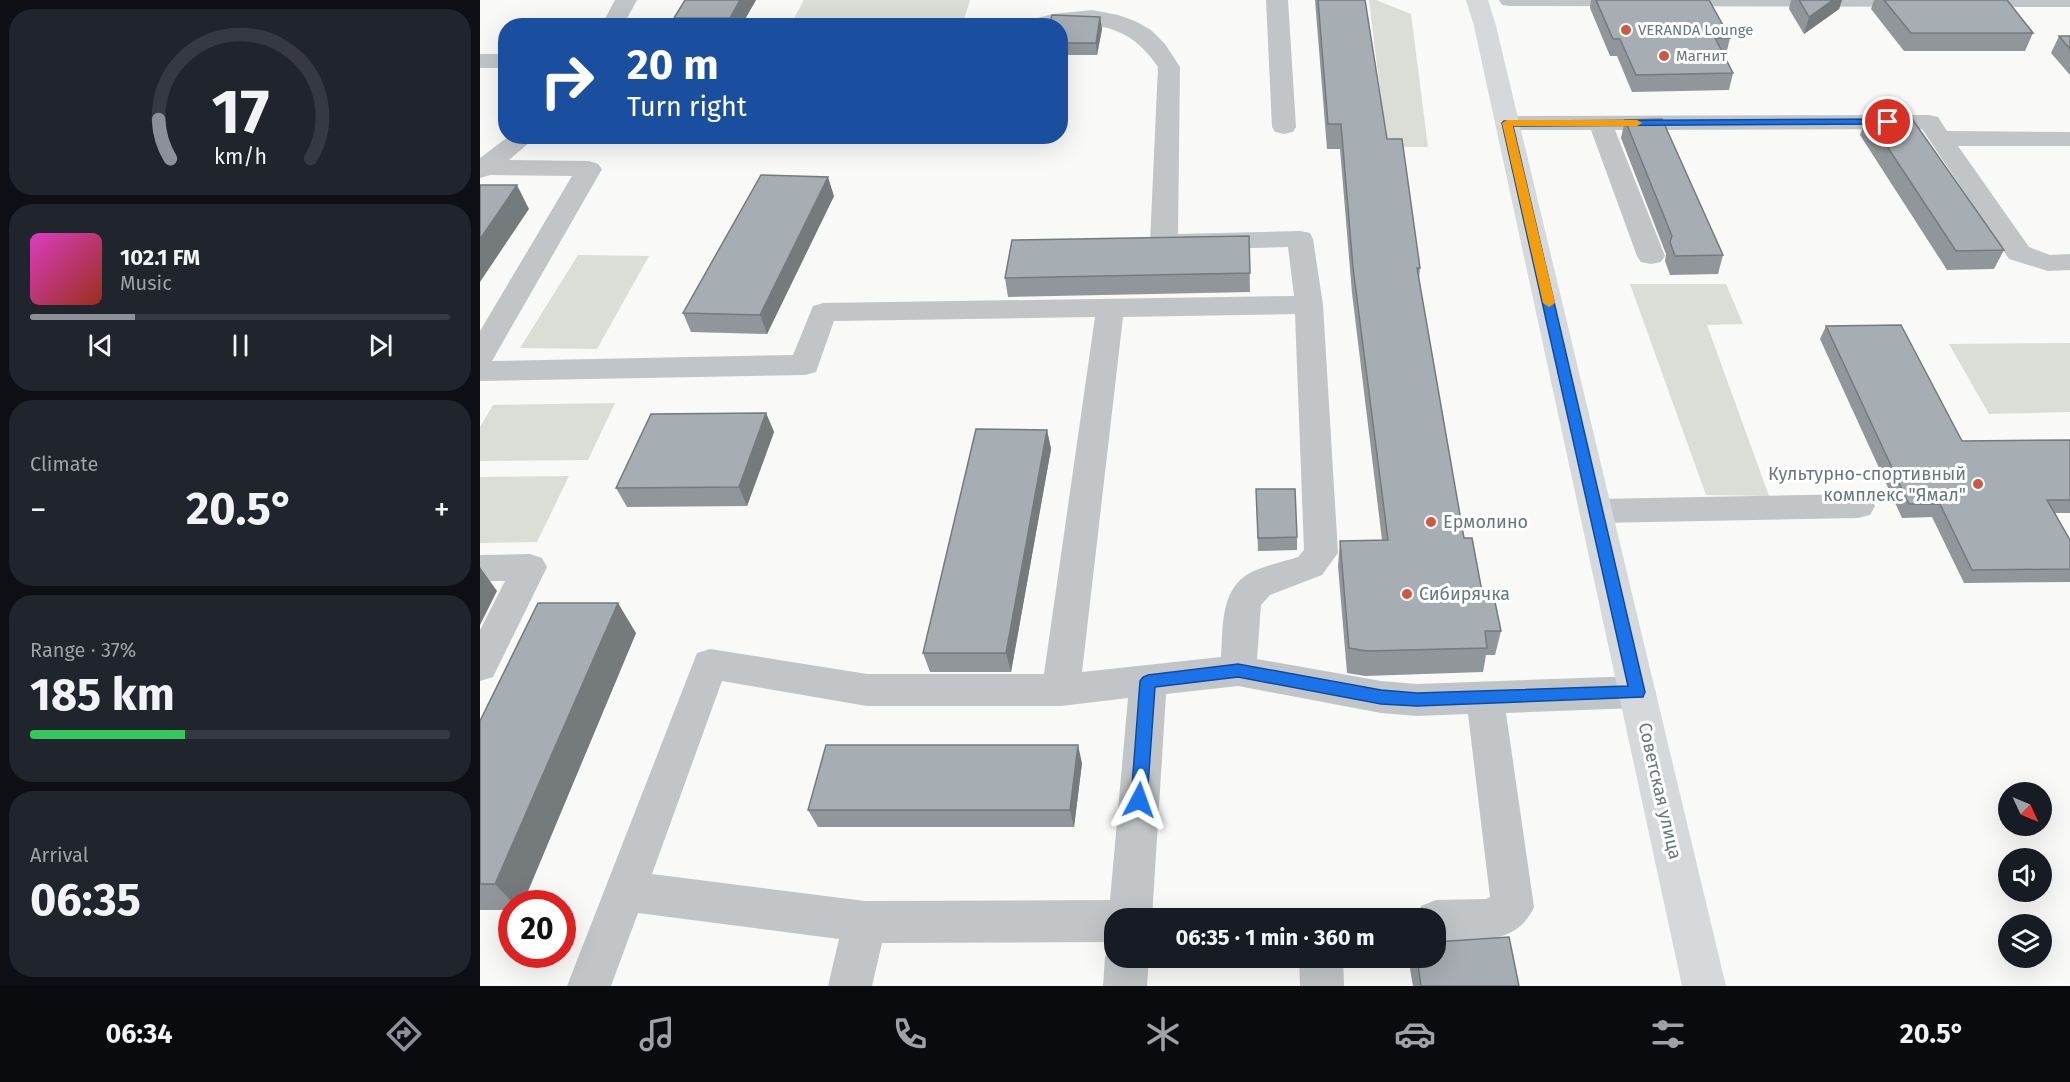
<!DOCTYPE html>
<html lang="en">
<head>
<meta charset="utf-8">
<style>
	body { margin:0; font-family:"Fira Sans",sans-serif; background:#20242c; color:#f1f3f6; height:100vh; display:flex; flex-direction:column; font-size:22px; white-space:nowrap }
	* { box-sizing:border-box; margin:0 }
	p { font-size:20px; color:#9ea1a6 }
	.icon { flex:none; width:33px; height:33px; fill:none; stroke:currentColor; stroke-width:2; stroke-linecap:round; stroke-linejoin:round }
	.map { position:relative; flex:1; overflow:hidden }
	.side { display:flex; flex-direction:column; gap:9px; padding:9px; background:#0d0f14; width:480px }
	.side>* { flex:none }
	.guide { position:absolute; left:18px; top:18px; width:570px; height:126px; border-radius:24px; box-shadow:0 6px 24px #0002; background:#1a4fa0; color:#fff; overflow:hidden }
	.needle { width:39px; rotate:134deg }
	.fabs { position:absolute; left:1518px; top:782px; display:grid; gap:12px }
	.fabs a { display:grid; place-items:center; width:54px; height:54px; border-radius:50%; background:#171b24; box-shadow:0 6px 24px #0002; font-size:30px }
	.speed { position:absolute; left:18px; top:890px; display:flex; gap:12px; font-size:30px; font-weight:700; text-align:center }
	.speed>* { display:grid; place-content:center; width:78px; height:78px; border-radius:50%; background:#171b24; box-shadow:0 6px 24px #0002; line-height:1 }
	.speed .limit { border:9px solid #d22; background:#fff; color:#111 }
	.pin { position:absolute; display:grid; place-items:center; width:51px; height:51px; color:#fff; margin:-26px; border:3px solid #fff; border-radius:50%; box-shadow:0 2px 6px #0007 }
	.me { position:absolute; width:66px; margin:-33px; rotate:4deg; stroke-linejoin:round; filter:drop-shadow(0 0 4px #0008) }
	.turn { display:flex; align-items:center; gap:21px; height:126px; padding:0 30px; font-size:27px }
	.turn .icon { width:78px; height:78px; stroke-width:2.5 }
	.turn b { display:block; font-size:42px; line-height:51px }
	.big { font-size:45px; font-weight:700; line-height:1.1 }
	.side .card { flex:1; display:flex; flex-direction:column; justify-content:center; gap:9px; min-width:0; padding:0 21px; border-radius:24px; background:#20242c }
	.side .dial { align-items:center; gap:0 }
	.dial svg { height:156px; overflow:visible; fill:none; stroke:#363941; stroke-width:7; stroke-linecap:round; text-anchor:middle }
	.dial text { fill:#f1f3f6; stroke:none }
	.song { display:flex; align-items:center; gap:18px }
	.cover { width:72px; height:72px; border-radius:9px; background:linear-gradient(135deg,hsl(310 70% 55%),hsl(10 70% 35%)) }
	.played { height:6px; border-radius:3px; background:linear-gradient(90deg,#8c9099 25%,#363941 25%) }
	.keys { display:flex; justify-content:space-around; direction:ltr }
	.heat { display:flex; justify-content:space-between; align-items:center; font-size:33px; direction:ltr }
	.charge { height:9px; border-radius:4px; background:linear-gradient(90deg,#34c759 37%,#363941 0) }
	.trip { position:absolute; left:624px; top:908px; width:342px; height:60px; border-radius:24px; background:#171b24; box-shadow:0 6px 24px #0002; font-weight:700; line-height:60px; text-align:center }
	.tabs { display:flex; height:96px; justify-content:space-around; align-items:center; background:#090b0e; color:#9ea1a6 }
	.tabs .icon { width:42px; height:42px }
	.tabs .selected { color:#8c9099 }
	.tabs b { font-size:27px; color:#f1f3f6 }
	main { display:flex; flex:1; min-height:0 }
	.map>svg:first-child { display:block }
	.green { fill:#daded7 }
	.lines { fill:none; stroke-linecap:round; stroke-linejoin:round }
	.minor { fill:#c1c5c8; fill-rule:evenodd }
	.major { fill:#d5d9db; fill-rule:evenodd }
	.wall { fill:#90969a }
	.shaded-wall { fill:#757a7d }
	.building { fill:#a7aeb3; stroke:#757a7d; stroke-width:1.5 }
	.route { fill:#1a73e8; stroke:#114b97; stroke-width:1.5 }
	.slow { fill:#f59e0b }
	.poi-dot { fill:#d05840; stroke:#fff; stroke-width:2 }
	.labels { text-anchor:middle; stroke-width:6; stroke-linejoin:round; paint-order:stroke }
	.far-poi-label { font-size:15px; fill:#67767f; stroke:#fff; text-anchor:start }
	.poi-label { font-size:18px; fill:#67767f; stroke:#fff; text-anchor:start }
	.street-label { font-size:18px; fill:#67767f; stroke:#fff }
</style>
</head>
<body>
<main>
<section class="side">
<div class="card dial"><svg viewBox="0 0 100 80">
<path d="M14 69A42 42 0 1 1 86 69"/>
<path d="M14 69A42 42 0 0 1 8 49" stroke="#8c9099"/>
<text x="50" y="56" font-size="32" font-weight="700">17</text>
<text x="50" y="72" font-size="11">km/h</text>
</svg></div>
<div class="card">
<div class="song"><i class="cover"></i><div><b>102.1 FM</b><p>Music</p></div></div>
<div class="played"></div>
<div class="keys"><svg class="icon" aria-label="previous" viewBox="0 0 24 24"><path d="M18 5L8 12l10 7zM5 5v14"/></svg><svg class="icon" aria-label="pause" viewBox="0 0 24 24"><path d="M8 5v14M16 5v14"/></svg><svg class="icon" aria-label="next" viewBox="0 0 24 24"><path d="M6 5l10 7-10 7zM19 5v14"/></svg></div>
</div>
<div class="card"><p>Climate</p>
<div class="heat"><a>−</a><b class="big">20.5°</b><a>+</a></div>
</div>
<div class="card"><p>Range · 37%</p><b class="big">185 km</b><div class="charge"></div></div>
<div class="card"><p>Arrival</p><b class="big">06:35</b></div>
</section>
<div class="map">
<svg width="1590" height="986" viewBox="0 0 1590 986">
	<rect width="100%" height="100%" fill="#f9f9f7"/>
	<path class="green" d="M324 0H490L484 20 477 25H318L313 20Z
		M889 0H896L931 14 948 147H907Z
		M98 255 169 256 117 349 40 348Z
		M1150 284H1246L1263 324 1227 325 1289 496 1226 495Z
		M1590 343V412L1509 414 1469 344Z
		M135 403 108 460 0 461V427L13 405Z
		M89 476 57 542 0 543V477Z"/>
	<g class="lines">
		<path class="minor" d="M135 0H157L143 26H121Z
			M786 0H808L816 127 813 132 804 134 795 132 792 127Z
			M1019 0H1590V7L1030 6 1022 5Z
			M612 10 638 15 655 21 671 30 685 44 700 67 698 234 820 231 830 233 833 239 843 305 858 553 842 575 790 595 781 605 777 659 901 681 937 684 1157 676 1170 681 1176 692 1170 703 1157 708 1026 713 1054 907C1037 946 992 941 956 942V918H936L941 906 956 900 1006 899 1010 897 988 714 937 716 901 713 758 686 686 694 672 918H634V957H669L667 986H623L625 957 632 942 402 943 392 986H348L359 939 158 913 131 986H87L217 653 230 649 387 674H564L615 317 354 321 336 372 325 375 0 381V331L92 176 10 175 0 178V158L29 136H57L29 160 109 161 118 164 122 169 12 361 313 355 333 306 343 303 814 296 808 247 684 250 674 248 670 242 678 67C641 12 599 26 542 26L545 21 573 14ZM815 314 824 550 818 557C803 562 777 567 765 576 740 594 743 630 741 657L602 672 643 317ZM242 681 387 706H581L648 698 630 900 385 901 172 874Z
			M0 54H26V68H0Z
			M1449 115 1458 117 1467 131 1590 132V146H1478L1549 247 1570 255 1590 254V270L1568 271 1529 259 1442 129 1135 130 1185 256 1181 262 1171 264 1161 262 1157 256 1111 130H1027L1018 128 1015 123 1018 118 1027 116Z
			M1378 494 1390 497 1395 506 1390 515 1378 518 1117 523 1105 520 1100 511 1105 502 1117 499Z
			M50 554 62 558 67 567 13 677 0 681V630L25 581H0V555Z
			M819 957H863L864 986H820Z"/>
		<path class="major" d="M986 0H1008L1016 26 1246 986H1202L994 26Z"/>
	</g>
	<path class="wall" d="M205 0H276L261 26H197L194 18Z
		M835 0H885L907 139 940 268 939 279 984 538 1003 597 1021 631 1015 655H1006L1003 672 885 676 867 673 858 566 860 541 902 540 872 293 860 149H847Z
		M1111 0H1229L1250 38 1246 55H1244L1253 73 1249 90 1152 92 1137 56H1130L1110 8Z
		M1311 0H1362L1359 9 1324 34 1309 9Z
		M1394 0H1527L1553 33 1545 51H1424L1391 9Z
		M620 17 622 29 617 55H580V26Z
		M1579 36H1590V75L1571 53Z
		M1387 116 1524 250 1514 269 1467 270 1380 135Z
		M1145 120 1243 255 1238 274 1190 275 1185 261 1186 254 1141 138Z
		M354 196 287 334 211 332 203 313Z
		M769 236 770 292 528 297 525 278Z
		M1346 326 1482 441 1590 440V513H1575L1590 540V582L1484 583 1452 517 1422 518 1340 339Z
		M286 413 294 432 267 506 147 507 136 488Z
		M567 430 571 449 531 672H450L443 653Z
		M776 489 817 537V550L778 551Z
		M156 633 43 903H32V910H0V721Z
		M602 763 594 827H338L328 810Z
		M932 957H956L1039 986H933L930 969Z"/>
	<path class="shaded-wall" d="M260 0H276L261 26H253L250 18Z
		M1353 0H1362L1359 9 1324 34 1329 17Z
		M620 17 622 29 617 55 616 43Z
		M348 177 354 196 287 334 280 315Z
		M37 185 49 209 0 282V239Z
		M286 413 294 432 267 506 259 487Z
		M567 430 571 449 531 672 526 653Z
		M0 567 17 591 0 625Z
		M138 603 156 633 43 903H33L15 884Z
		M598 745 602 763 594 827 590 810Z"/>
	<path class="building" d="M205 0H260L250 18H194Z
		M838 0H885L907 139H922L940 268H937L984 538H992L1003 597H1014L1021 631H1005L1007 648 887 651 869 648 860 541 908 540 873 268 861 124H848Z
		M1116 0H1229L1250 38H1235L1253 73 1156 75 1140 39H1133Z
		M1319 0H1353L1329 17Z
		M1404 0H1527L1553 33H1431Z
		M572 15 620 17 616 43H580V26H569Z
		M1579 36H1590V49Z
		M1387 116H1430L1524 250 1476 251Z
		M1182 119 1243 255 1195 256 1190 242 1192 236 1145 120Z
		M281 175 348 177 280 315 203 313Z
		M0 185H37L0 239Z
		M769 236 770 273 525 278 532 240Z
		M1421 325 1482 441 1590 440V500H1567L1590 540V569L1492 570 1460 504H1429L1346 326Z
		M286 413 259 487 136 488 171 414Z
		M496 429 567 430 526 653H443Z
		M776 489H815L817 537 778 538Z
		M58 603H138L15 884H0V721Z
		M346 745H598L590 810H328Z
		M1029 937 1039 986H941L937 957H956V942Z"/>
	<path class="route" d="M1408 119 1413 122 1411 124 1033 126 1165 692 1163 697 937 706 901 704 758 677 675 687 667 800 665 805 659 807 653 805 651 800 660 681 663 677 668 675 758 664 901 690 937 693 1148 686 1022 123 1024 121Z"/>
	<path class="slow" d="M1027 120H1157L1162 123 1157 126H1033L1075 303 1069 307 1063 303 1022 123Z"/>
	<g class="poi-dot">
		<circle cx="1146" cy="30" r="6"/>
		<circle cx="1184" cy="56" r="6"/>
		<circle cx="1498" cy="484" r="6"/>
		<circle cx="951" cy="522" r="6"/>
		<circle cx="927" cy="594" r="6"/>
	</g>
	<g class="labels">
		<g class="far-poi-label">
			<text x="1158" y="35">VERANDA Lounge</text>
			<text x="1196" y="61">Магнит</text>
		</g>
		<g class="poi-label">
			<text x="1486" y="480" text-anchor="end">Культурно-спортивный<tspan x="1486" dy="21">комплекс "Ямал"</tspan></text>
			<text x="963" y="528">Ермолино</text>
			<text x="939" y="600">Сибирячка</text>
		</g>
		<g class="street-label">
			<text transform="translate(1180 791) rotate(77)" y="6">Советская улица</text>
		</g>
	</g>
</svg>
<div class="fabs">
<a><svg class="needle" viewBox="-14 -14 28 28"><path d="M0-13l5 13h-10z" fill="#e53935"/><path d="M0 13l5-13h-10z" fill="#9ea1a6"/></svg></a>
<a><svg class="icon" aria-label="sound" viewBox="0 0 24 24"><path d="M4 9h4l5-4v14l-5-4H4zM17 9q2 3 0 6"/></svg></a>
<a><svg class="icon" aria-label="layers" viewBox="0 0 24 24"><path d="M12 4l9 5-9 5-9-5zM3 14l9 5 9-5"/></svg></a>
</div>
<div class="speed"><div class="limit">20</div></div>
<div class="pin" style="left:1408px;top:122px;background:#d93025"><svg class="icon" aria-label="arrive" viewBox="0 0 24 24"><path d="M6 21V4h12l-3 4 3 4H6"/></svg></div>
<svg class="me" style="left:659px;top:800px" viewBox="-20 -20 40 40"><path d="M0-17L14 15 0 8-14 15z" fill="#1a73e8" stroke="#fff" stroke-width="4"/></svg>
<div class="trip">06:35 · 1 min · 360 m</div>
<div class="guide">
<div class="turn"><svg class="icon" aria-label="right" viewBox="0 0 24 24"><path d="M7 20v-9h11M14 6l5 5-5 5"/></svg><div><b>20 m</b>Turn right</div></div>
</div>
</div>
</main>
<nav class="tabs">
<b>06:34</b>
<svg class="icon selected" aria-label="directions" viewBox="0 0 24 24"><path d="M12 3l9 9-9 9-9-9zM9 14v-3h6M13 9l2 2-2 2"/></svg>
<svg class="icon" aria-label="music" viewBox="0 0 24 24"><path d="M9 18V5l10-2v13"/><circle cx="6" cy="18" r="3"/><circle cx="16" cy="16" r="3"/></svg>
<svg class="icon" aria-label="phone" viewBox="0 0 24 24"><path d="M5 4h4l2 5-3 2q2 4 5 5l2-3 5 2v4C11 20 4 13 5 4z"/></svg>
<svg class="icon" aria-label="climate" viewBox="0 0 24 24"><path d="M12 3v18M4 7l16 10M4 17L20 7"/></svg>
<svg class="icon" aria-label="car" viewBox="0 0 24 24"><path d="M5 17H2v-5l4-1 3-4h7l3 4 3 1v5h-3M9 17h6M6 11h13"/><circle cx="7" cy="17" r="2"/><circle cx="17" cy="17" r="2"/></svg>
<svg class="icon" aria-label="filters" viewBox="0 0 24 24"><path d="M4 7h16M4 17h16"/><circle cx="9" cy="7" r="2"/><circle cx="15" cy="17" r="2"/></svg>
<b>20.5°</b>
</nav>
</body>
</html>
